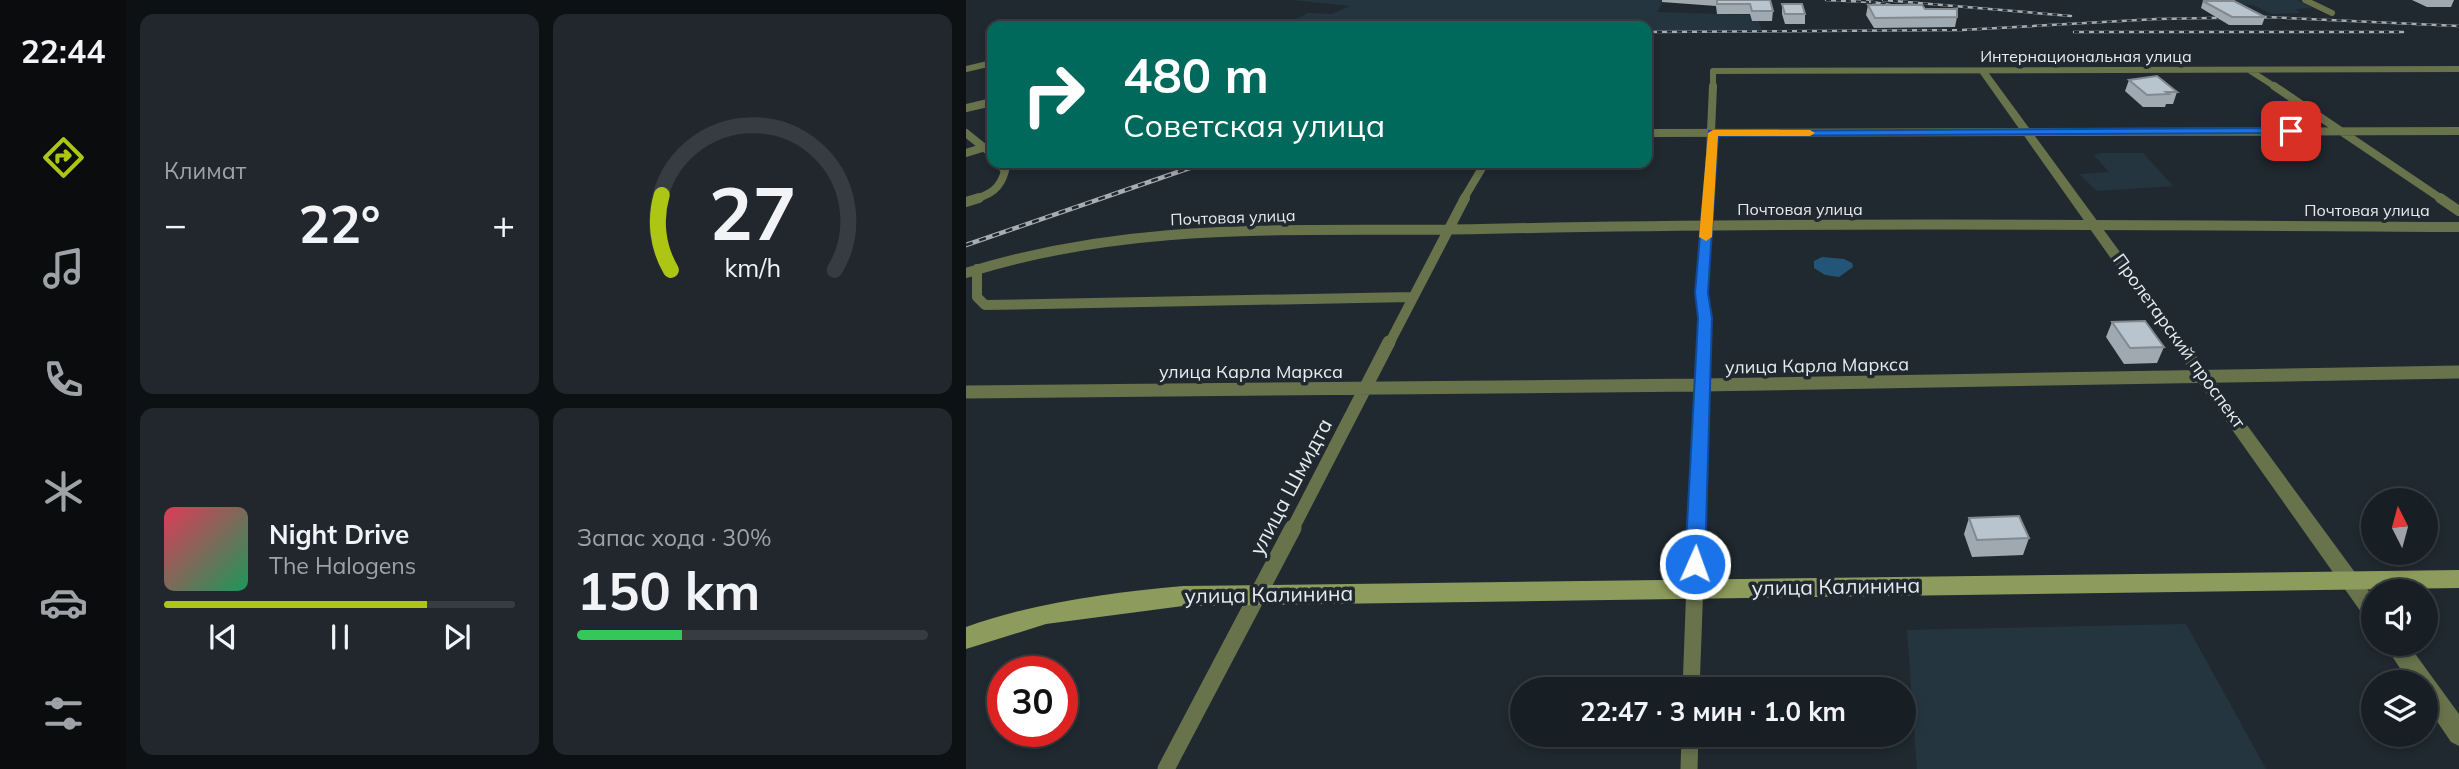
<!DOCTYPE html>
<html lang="ru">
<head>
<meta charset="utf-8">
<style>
	body { margin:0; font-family:Mulish,sans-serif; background:#21272c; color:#f1f3f6; height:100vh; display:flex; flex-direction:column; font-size:26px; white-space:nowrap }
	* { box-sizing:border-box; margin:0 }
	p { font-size:23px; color:#9fa2a6 }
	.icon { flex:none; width:38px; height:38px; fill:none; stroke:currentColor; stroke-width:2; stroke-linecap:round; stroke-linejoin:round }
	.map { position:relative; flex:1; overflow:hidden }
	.side { display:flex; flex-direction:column; gap:14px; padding:14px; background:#0d1114; width:840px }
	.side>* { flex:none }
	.hud { position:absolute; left:21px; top:21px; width:665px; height:147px; border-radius:14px; box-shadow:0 4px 10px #0003,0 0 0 2px #363d41; background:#00695c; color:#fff; overflow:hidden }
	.needle { width:46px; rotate:354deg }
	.tools { position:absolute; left:1395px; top:488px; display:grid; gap:14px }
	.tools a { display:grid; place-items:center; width:77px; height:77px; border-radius:50%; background:#181f24; box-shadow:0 4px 10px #0003,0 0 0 2px #363d41; font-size:35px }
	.speed { position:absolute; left:21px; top:656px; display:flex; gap:14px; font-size:35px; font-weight:700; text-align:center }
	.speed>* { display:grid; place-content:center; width:91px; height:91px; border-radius:50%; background:#181f24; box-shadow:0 4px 10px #0003,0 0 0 2px #363d41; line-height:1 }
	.speed .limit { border:10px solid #d22; background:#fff; color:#111 }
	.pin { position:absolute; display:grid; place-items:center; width:60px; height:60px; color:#fff; margin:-30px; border-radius:14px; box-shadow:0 4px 10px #0006 }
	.me { position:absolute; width:77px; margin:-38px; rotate:2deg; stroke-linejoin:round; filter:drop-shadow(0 0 5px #0008) }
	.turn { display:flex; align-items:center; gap:24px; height:147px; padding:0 21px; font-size:32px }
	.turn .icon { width:91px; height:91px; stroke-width:2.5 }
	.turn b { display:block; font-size:49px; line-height:60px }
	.big { font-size:52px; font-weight:700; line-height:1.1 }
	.side .widget { flex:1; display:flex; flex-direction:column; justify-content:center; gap:10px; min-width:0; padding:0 24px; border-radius:14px; background:#21272c }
	.side .dial { align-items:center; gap:0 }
	.dial svg { height:182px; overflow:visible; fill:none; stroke:#363d41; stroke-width:7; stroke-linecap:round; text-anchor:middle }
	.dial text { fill:#f1f3f6; stroke:none }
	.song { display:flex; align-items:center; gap:21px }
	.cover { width:84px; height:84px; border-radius:10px; background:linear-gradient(135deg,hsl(350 70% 55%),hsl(150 70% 35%)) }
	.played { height:7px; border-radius:4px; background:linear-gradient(90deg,#acc613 75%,#363d41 75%) }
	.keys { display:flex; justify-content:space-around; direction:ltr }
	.heat { display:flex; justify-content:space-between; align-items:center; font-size:38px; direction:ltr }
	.charge { height:10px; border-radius:5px; background:linear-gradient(90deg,#34c759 30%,#363d41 0) }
	.side .tiles { flex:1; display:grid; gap:14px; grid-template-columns:repeat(2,1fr) }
	.trip { position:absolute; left:544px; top:677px; width:406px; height:70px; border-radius:35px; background:#181f24; box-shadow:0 4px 10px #0003,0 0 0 2px #363d41; font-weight:700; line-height:70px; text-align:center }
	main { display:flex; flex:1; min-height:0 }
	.tabs { display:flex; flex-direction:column; width:126px; justify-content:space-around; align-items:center; background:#0a0c0e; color:#9fa2a6 }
	.tabs .icon { width:49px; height:49px }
	.tabs .active { color:#acc613 }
	.tabs b { font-size:32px; color:#f1f3f6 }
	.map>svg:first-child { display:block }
	.built { fill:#253540 }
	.forest { fill:#257 }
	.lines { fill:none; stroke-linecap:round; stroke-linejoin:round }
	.minor-far4 { stroke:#68724b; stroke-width:6 }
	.minor-far3 { stroke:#68724b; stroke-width:8 }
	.minor-far2 { stroke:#68724b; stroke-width:10 }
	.minor-far1 { stroke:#68724b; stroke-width:13 }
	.minor { stroke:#68724b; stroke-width:17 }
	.tertiary { fill:#68724b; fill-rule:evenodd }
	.secondary { fill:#8d9b5c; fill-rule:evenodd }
	.rail-far1-casing { stroke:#a7aeb3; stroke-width:2.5 }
	.rail-casing { stroke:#a7aeb3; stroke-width:4.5 }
	.rail-far1 { stroke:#202930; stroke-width:2; stroke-dasharray:5; stroke-linecap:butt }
	.rail { stroke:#202930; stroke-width:2.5; stroke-dasharray:7; stroke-linecap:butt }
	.wall { fill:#9fa9b1 }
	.building { fill:#b9c5ce; stroke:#828a90; stroke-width:2 }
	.route { fill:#1a73e8; stroke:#114b97; stroke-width:2 }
	.slow { fill:#f59e0b }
	.labels { text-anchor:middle; stroke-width:7; stroke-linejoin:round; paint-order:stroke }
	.far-street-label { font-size:16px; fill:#e6ecf1; stroke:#202930 }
	.street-label { font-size:18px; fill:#e6ecf1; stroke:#202930 }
	.near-street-label { font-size:21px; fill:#e6ecf1; stroke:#202930 }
</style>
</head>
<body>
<main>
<nav class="tabs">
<b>22:44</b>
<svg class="icon active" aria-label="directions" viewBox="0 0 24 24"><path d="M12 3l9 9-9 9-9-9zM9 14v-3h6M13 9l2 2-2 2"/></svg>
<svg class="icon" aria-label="music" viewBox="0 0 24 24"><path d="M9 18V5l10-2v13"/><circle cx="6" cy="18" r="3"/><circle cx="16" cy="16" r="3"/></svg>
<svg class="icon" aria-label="phone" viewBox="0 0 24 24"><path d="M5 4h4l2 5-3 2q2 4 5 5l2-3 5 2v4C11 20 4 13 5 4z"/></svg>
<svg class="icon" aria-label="climate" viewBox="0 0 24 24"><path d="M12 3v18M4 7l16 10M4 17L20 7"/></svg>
<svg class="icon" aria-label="car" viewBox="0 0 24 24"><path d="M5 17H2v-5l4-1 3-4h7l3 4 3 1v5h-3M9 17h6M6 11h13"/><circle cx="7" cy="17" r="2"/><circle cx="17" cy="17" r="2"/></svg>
<svg class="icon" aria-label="filters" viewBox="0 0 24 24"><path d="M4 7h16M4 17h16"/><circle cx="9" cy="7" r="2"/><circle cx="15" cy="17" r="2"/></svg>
</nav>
<section class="side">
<div class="tiles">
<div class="widget"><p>Климат</p>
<div class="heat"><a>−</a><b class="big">22°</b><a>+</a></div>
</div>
<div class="widget dial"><svg viewBox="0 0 100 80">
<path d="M14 69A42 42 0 1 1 86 69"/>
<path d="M14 69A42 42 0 0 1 10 36" stroke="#acc613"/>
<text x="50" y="56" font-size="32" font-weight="700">27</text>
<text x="50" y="72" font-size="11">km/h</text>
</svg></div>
<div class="widget">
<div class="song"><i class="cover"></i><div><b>Night Drive</b><p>The Halogens</p></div></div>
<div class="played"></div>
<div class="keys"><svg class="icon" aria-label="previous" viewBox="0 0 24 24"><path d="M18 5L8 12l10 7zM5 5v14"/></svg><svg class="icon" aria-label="pause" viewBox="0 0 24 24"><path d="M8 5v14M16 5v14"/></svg><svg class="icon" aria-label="next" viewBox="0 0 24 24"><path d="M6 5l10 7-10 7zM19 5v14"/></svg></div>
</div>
<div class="widget"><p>Запас хода · 30%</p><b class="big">150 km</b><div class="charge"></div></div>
</div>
</section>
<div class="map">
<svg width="1493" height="769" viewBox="0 0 1493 769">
	<rect width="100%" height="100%" fill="#202930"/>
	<path class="built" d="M326 0H698L691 12 784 15 785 21H792L797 32H681V26L317 25 342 13 366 14 384 6Z
		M1256 0H1331L1347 8 1330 9 1334 13 1306 14 1287 5 1264 4Z
		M1135 153H1177L1207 186 1131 191 1113 174 1143 172 1128 155Z
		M1220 624 1300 769H951L941 630Z"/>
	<path class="forest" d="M856 257 878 259 886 263 887 267 873 277 859 275 848 268V261Z"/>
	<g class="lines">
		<path class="minor-far4" d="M1339 0 1366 13
			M0 69 26 63
			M1283 70 1311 88
			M747 88V71L1493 69"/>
		<path class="minor-far3" d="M1308 86 1477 200
			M0 108 26 102
			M0 133 26 154
			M681 133 1493 131
			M0 153 23 146
			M7 200C25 194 34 189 39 171L33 163
			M497 200 519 163
			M742 200 747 86"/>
		<path class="minor-far2" d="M1474 198 1493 211
			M0 202 13 198
			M11 269V297L19 305 445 297
			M0 273C175 218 336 233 515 229 841 222 1167 225 1493 227
			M423 344 499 198
			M738 344 736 293 743 198"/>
		<path class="minor-far1" d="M0 392 734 385 1493 372
			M326 530 423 342
			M731 530 738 342"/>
		<path class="minor" d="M725 690 731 528
			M200 769 327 528
			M723 769 724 735"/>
		<path class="tertiary" d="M1013 68H1019L1407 597V622L1400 619 1013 72Z
			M1418 644H1442L1493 714V746L1485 742 1460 705V682H1443Z"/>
		<path class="secondary" d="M1493 570V588L217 606 80 624 0 649V627C70 602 143 593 217 586Z"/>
		<defs>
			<path id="rail-far1" d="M860 0 903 2
				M895 0 924 5
				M917 0 1105 16
				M326 23 482 26
				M681 32 996 30 1191 19 1300 17 1493 26
				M1108 32H1437"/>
			<path id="rail" d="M0 245 238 163"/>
		</defs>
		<use href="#rail-far1" class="rail-far1-casing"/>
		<use href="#rail" class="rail-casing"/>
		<use href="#rail-far1" class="rail-far1"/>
		<use href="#rail" class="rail"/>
	</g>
	<path class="wall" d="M696 0H804L807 11 806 21H786L784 14H751L750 6 696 2Z
		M1446 0H1488L1485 7H1461Z
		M1237 1 1299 17 1296 25H1263L1235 8Z
		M816 4 839 14V24H819L816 14Z
		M902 5 959 9 991 17 989 27 908 28 900 15Z
		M1163 80 1211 92 1207 104H1200L1199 107H1177L1159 91Z
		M1146 322 1198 347 1191 363 1158 364 1140 337Z
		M1003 518 1063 538 1057 555 1006 557 998 534Z"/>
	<path class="building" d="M751 0H804L807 11H786L784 4H751Z
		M1237 1H1268L1299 17H1266Z
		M816 4H836L839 14H819Z
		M902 5H956L959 9H991V17L909 18Z
		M1191 76 1211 92H1200L1203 94 1181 95 1163 80Z
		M1179 321 1198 347 1164 348 1146 322Z
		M1053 516 1063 538 1011 540 1003 518Z"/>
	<path class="route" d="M1325 128 1328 133 752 136 742 293 746 318 739 564 736 569H722L719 564 732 318 729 293 743 131Z"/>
	<path class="slow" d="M747 130H844L849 133 844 136H752L746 237 740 241 733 237 742 133Z"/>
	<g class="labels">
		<g class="far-street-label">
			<text x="1120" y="62">Интернациональная улица</text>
			<text x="834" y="215">Почтовая улица</text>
			<text x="1401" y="216">Почтовая улица</text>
			<text transform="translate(267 217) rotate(-2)" y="6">Почтовая улица</text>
		</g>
		<g class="street-label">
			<text transform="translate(1213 341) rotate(54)" y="6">Пролетарский проспект</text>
			<text transform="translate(851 366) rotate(-1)" y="6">улица Карла Маркса</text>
			<text x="285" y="378">улица Карла Маркса</text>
		</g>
		<g class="near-street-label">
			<text transform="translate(325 487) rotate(-62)" y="7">улица Шмидта</text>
			<text transform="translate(870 587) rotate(-1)" y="7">улица Калинина</text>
			<text transform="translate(303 595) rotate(-1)" y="7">улица Калинина</text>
		</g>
	</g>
</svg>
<div class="tools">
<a><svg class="needle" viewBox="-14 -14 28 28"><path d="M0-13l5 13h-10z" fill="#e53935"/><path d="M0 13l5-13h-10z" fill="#9fa2a6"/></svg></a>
<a><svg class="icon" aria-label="sound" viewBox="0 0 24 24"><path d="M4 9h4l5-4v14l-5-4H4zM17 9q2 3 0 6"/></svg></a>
<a><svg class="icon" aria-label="layers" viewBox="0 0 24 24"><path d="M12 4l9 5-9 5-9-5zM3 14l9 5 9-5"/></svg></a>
</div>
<div class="speed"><div class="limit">30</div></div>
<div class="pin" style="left:1325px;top:131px;background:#d93025"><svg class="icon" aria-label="arrive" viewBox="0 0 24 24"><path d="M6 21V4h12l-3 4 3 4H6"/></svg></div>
<svg class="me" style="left:729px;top:564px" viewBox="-20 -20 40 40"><circle r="17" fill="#1a73e8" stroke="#fff" stroke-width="3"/><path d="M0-11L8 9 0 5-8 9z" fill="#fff"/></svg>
<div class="trip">22:47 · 3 мин · 1.0 km</div>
<div class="hud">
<div class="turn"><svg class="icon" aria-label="right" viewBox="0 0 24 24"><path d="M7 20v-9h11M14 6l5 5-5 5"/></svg><div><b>480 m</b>Советская улица</div></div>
</div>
</div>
</main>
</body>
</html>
